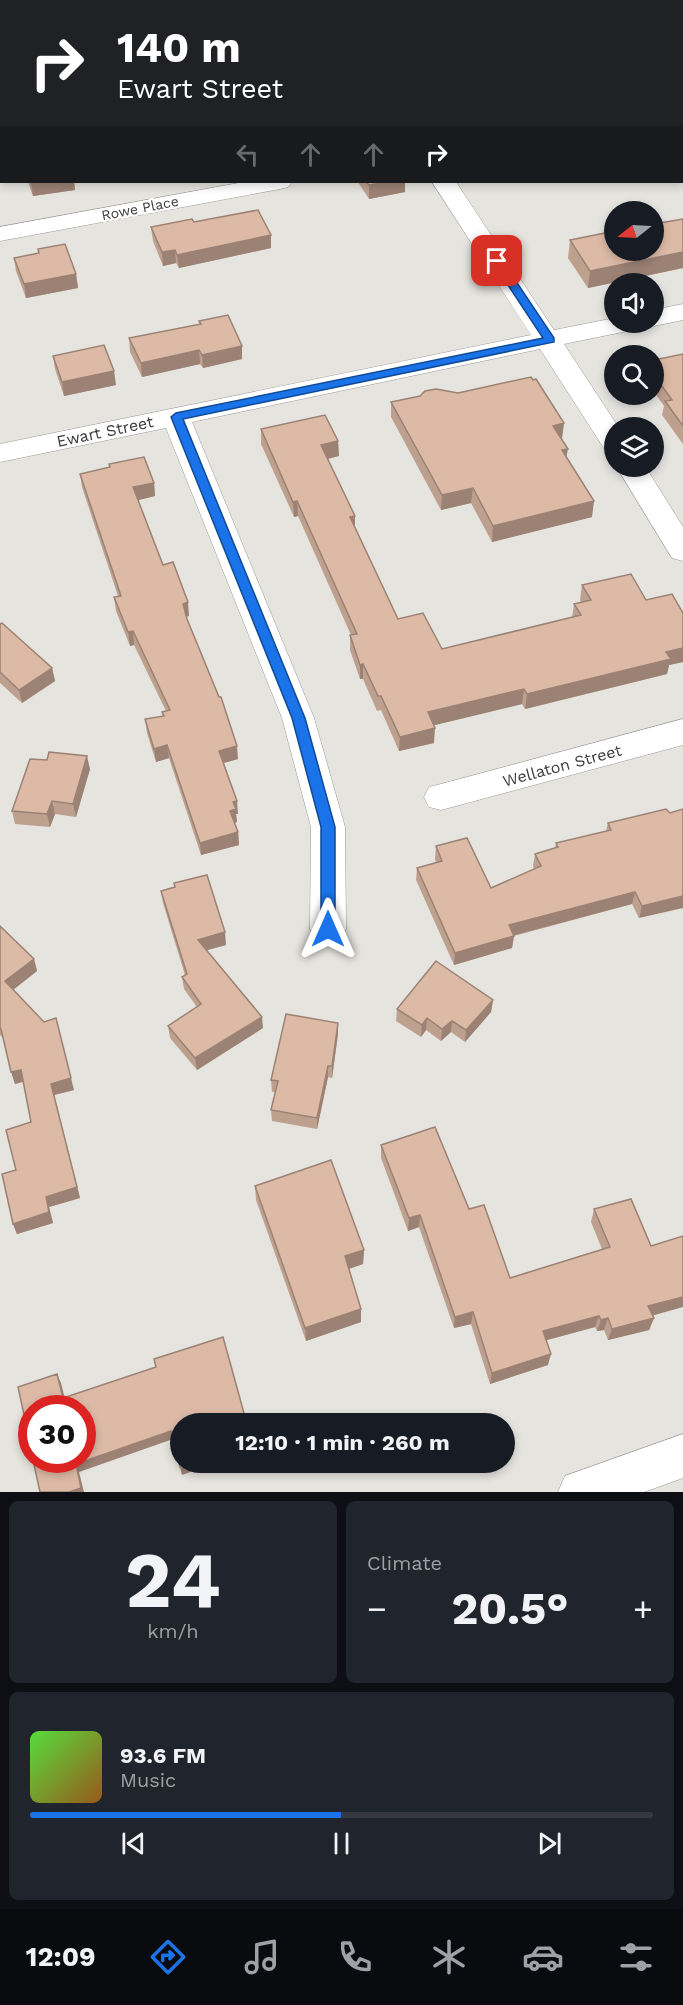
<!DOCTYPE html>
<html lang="en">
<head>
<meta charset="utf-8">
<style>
	body { margin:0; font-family:"Work Sans",sans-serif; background:#20242c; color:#f1f3f6; height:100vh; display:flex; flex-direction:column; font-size:22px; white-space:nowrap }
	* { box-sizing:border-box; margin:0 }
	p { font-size:20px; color:#9ea1a6 }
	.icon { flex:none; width:33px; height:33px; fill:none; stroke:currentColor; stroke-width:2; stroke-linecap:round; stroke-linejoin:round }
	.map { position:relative; height:1492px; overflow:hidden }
	.details { display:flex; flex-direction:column; gap:9px; padding:9px; background:#0d0f14; flex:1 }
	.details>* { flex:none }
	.top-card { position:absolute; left:0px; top:0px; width:684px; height:183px; box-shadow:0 3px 9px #0003; background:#202124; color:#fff; overflow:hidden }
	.needle { width:39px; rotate:252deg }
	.buttons { position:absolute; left:604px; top:201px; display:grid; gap:12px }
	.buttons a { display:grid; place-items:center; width:60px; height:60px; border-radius:50%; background:#171b24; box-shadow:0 3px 9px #0003; font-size:30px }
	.speed { position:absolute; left:18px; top:1395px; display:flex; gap:12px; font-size:30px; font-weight:700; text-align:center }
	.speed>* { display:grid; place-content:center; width:78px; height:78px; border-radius:50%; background:#171b24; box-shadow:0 3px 9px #0003; line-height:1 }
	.speed .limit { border:9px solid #d22; background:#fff; color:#111 }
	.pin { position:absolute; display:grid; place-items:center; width:51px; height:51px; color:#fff; margin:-26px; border-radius:12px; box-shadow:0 3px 9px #0006 }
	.me { position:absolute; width:66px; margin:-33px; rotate:0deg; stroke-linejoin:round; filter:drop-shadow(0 0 4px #0008) }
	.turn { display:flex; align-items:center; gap:21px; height:126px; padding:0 18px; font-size:27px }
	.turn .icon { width:78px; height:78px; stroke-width:2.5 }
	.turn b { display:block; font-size:42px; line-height:51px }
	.lanes { display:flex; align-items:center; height:57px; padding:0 18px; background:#0003; justify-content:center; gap:30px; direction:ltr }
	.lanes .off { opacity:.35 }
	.big { font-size:45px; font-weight:700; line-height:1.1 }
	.details .tile { flex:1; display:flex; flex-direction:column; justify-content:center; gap:9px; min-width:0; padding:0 21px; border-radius:9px; background:#20242c }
	.details .dial { align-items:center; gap:0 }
	.dial b { font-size:78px; line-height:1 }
	.song { display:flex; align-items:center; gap:18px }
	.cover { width:72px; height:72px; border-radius:9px; background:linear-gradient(135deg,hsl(110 70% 55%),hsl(30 70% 35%)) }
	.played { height:6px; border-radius:3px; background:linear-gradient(90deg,#1a73e8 50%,#363941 50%) }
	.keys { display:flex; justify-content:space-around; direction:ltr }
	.heat { display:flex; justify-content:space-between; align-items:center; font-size:33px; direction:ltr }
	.details .tiles { flex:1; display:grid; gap:9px; grid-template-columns:1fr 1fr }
	.tile:last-child { grid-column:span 2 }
	.trip { position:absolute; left:170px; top:1413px; width:345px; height:60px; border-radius:30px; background:#171b24; box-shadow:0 3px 9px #0003; font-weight:700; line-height:60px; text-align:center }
	.tab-bar { display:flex; height:96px; justify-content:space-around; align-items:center; background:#090b0e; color:#9ea1a6 }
	.tab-bar .icon { width:42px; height:42px }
	.tab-bar .selected { color:#1a73e8 }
	.tab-bar b { font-size:27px; color:#f1f3f6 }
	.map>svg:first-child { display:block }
	.green { fill:#b7d0bb }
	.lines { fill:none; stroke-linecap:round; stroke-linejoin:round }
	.street-casing { stroke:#9a9995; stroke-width:1 }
	.street { fill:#fff; fill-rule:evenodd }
	.wall { fill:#bea08f }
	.shaded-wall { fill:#9b8274 }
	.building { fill:#ddbaa6; stroke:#9b8274; stroke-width:1.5 }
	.route { fill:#1a73e8; stroke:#114b97; stroke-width:1.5 }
	.labels { text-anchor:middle; stroke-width:4.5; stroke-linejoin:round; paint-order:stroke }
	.far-street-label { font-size:14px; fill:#3a3a38; stroke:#fff }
	.street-label { font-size:16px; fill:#3a3a38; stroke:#fff }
</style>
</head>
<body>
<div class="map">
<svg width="683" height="1492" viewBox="0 0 683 1492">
	<rect width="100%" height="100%" fill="#e5e4df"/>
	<path class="green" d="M276 0H667L277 2Z"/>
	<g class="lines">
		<defs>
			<path id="street" d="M682 62H683V76H682Z
				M244 182H292L288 187 280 189 0 241V227Z
				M432 182H456L554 330 615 318V322H654V310L683 304V320L654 326 645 324 642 328 564 344 619 428H615V452L605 450 540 349 192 422 314 718 345 827 346 929 341 940 328 944 315 940 310 929 311 827 282 718 166 428 0 462V444L531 335Z
				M616 466H645L683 527V561L672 558Z
				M683 719V745L441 810 429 807 424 797 429 787 441 784Z
				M683 1434V1478L644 1492H558L565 1476Z"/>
		</defs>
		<use href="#street" class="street-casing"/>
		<use href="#street" class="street"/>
	</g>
	<path class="wall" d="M28 182H74L75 190 33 196Z
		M358 182H405V192L369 199Z
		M683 219V268L588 288 568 258 570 240Z
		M194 222 271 235V248L179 268 176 263 163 266 153 241 151 227Z
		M38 249 76 274 78 288 26 298 16 271 14 258 39 253Z
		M199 321 242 346V359L203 368 200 364 142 377 130 352 129 338 200 324Z
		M683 354V444L662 415 664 406 654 392V360Z
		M53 356 116 385 64 396 55 369Z
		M391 402 562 439 566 456 592 517 492 542 471 503 441 510 391 417Z
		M261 429 338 441 339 456 328 459 355 527 398 619 442 649 572 618 574 604 581 602 580 600 582 585 646 600 683 613V662L669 665 667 674 525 709 522 704 434 725V743L399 751 381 710 377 711 363 679H360L350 650V635H351L298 516 294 517 261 444Z
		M109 464 154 483 155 496 138 500 163 565 189 616 186 617 238 759 223 763 238 814H236L237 822 235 823 238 832 239 845 201 855 169 758 156 762 147 733 145 719 163 716 162 712 166 711 134 645 130 646 116 611 114 597 118 596 82 487 80 474 109 468Z
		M0 624 52 668 55 681 22 703 0 683Z
		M47 760 90 769 76 817 55 814 50 827 15 824 12 811Z
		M670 813 639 918 632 904 514 936 512 948 454 965 416 880 417 868 436 862 435 859 436 846 491 888 534 869 533 866 535 854 555 848 556 843 606 831 608 823Z
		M174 883 226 945 207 950 263 1028 197 1070 170 1038 168 1026 197 1007 184 989 182 977 185 975 163 903 161 891 174 887Z
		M0 926 34 959 37 971 13 990 74 1090 54 1095 80 1198 49 1207 53 1223 17 1234 13 1224 16 1170 31 1122 23 1082 15 1084 4 1039 0 1035Z
		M493 1000 491 1012 465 1042 451 1032 441 1041 426 1030 421 1037 396 1021 397 1009Z
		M338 1023V1034L332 1078 328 1077 317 1129 272 1121 271 1110 275 1092H272L271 1080Z
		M381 1145 469 1209 510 1278 602 1249 591 1222 594 1209 653 1315 654 1318 649 1330 608 1340 604 1330 597 1331 595 1327 546 1340 548 1365 490 1384 471 1324 454 1328 419 1227 408 1231 381 1158Z
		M255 1186 364 1250 363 1264 349 1269 361 1309V1322L306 1341 256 1200Z"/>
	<path class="shaded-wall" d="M0 76H2V98L0 99Z
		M41 182H74L75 190 33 196 31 183Z
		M388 182H405V192L369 199V185Z
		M271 235V248L179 268 177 255Z
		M175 250 176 263 163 266 162 252Z
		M683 252V268L588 288 590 271Z
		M76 274 78 288 26 298 24 284Z
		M242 346V359L203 368 202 355Z
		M199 350 200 364 142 377 141 363Z
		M114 371 116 385 64 396 62 382Z
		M564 423 562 439 553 426Z
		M338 441 339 456 321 460V445Z
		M568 449 565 464 562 450Z
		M154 483 155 496 135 501 133 487Z
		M473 488 471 503 441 510 442 495Z
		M297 501 298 516 294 517 293 502Z
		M594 501 592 517 492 542 493 526Z
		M355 516V531L350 517Z
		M188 602 189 616 184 617 183 604Z
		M133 631 134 645 130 646 128 632Z
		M683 648V662L669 665 667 674 525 709 527 694Z
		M363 664V679H360V665Z
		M52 668 55 681 22 703 19 690Z
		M524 689 522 704 427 727 428 712Z
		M435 728 434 743 399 751 400 737Z
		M167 745 169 758 156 762 154 749Z
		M237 746 238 759 220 764 219 751Z
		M87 756 90 769 76 817 73 804Z
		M52 801 55 814 50 827 47 814Z
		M237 801 238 814H236L237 822 231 824 230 811 233 802Z
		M238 832 239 845 201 855 200 843Z
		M635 892 632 904 507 937 509 925Z
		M683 896V908L639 918 642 906Z
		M225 932 226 945 200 952 198 940Z
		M514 936 512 948 454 965 455 953Z
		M34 959 37 971 9 993 5 981Z
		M493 1000 491 1012 465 1042 466 1030Z
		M262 1017 263 1028 197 1070 195 1058Z
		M56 1018 74 1090 54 1095 80 1198 49 1207 53 1223 17 1234 13 1224 51 1084Z
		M427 1018 426 1030 421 1037 422 1025Z
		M452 1021 451 1032 441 1041 442 1029Z
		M338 1023V1034L332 1078V1066Z
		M328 1066V1077L317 1129V1118Z
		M21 1070 25 1081 15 1084 11 1072Z
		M420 1215 419 1227 408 1231 409 1218Z
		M364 1250 363 1264 345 1270V1256Z
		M683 1297V1307L644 1318 648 1306Z
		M361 1309V1322L306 1341 305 1328Z
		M473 1312 471 1324 454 1328 455 1317Z
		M599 1316 595 1327 540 1342 543 1331Z
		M608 1318 604 1330 597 1331 601 1320Z
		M654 1318 649 1330 608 1340 612 1329Z
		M551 1354 548 1365 490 1384 492 1373Z
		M57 1374 61 1383 67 1407 63 1398Z
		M171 1431 173 1439 79 1472 84 1492H69L76 1464Z
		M194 1462H218L182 1475 180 1467Z"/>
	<path class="building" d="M0 0H218L219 2H2V76H0Z
		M683 83V111H682V84Z
		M366 182H388L369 185Z
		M258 210 271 235 177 255 175 250 162 252 151 227 192 219 194 222Z
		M683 219V252L590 271 570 240 615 231V250H654V224Z
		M65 244 76 274 24 284 14 258 39 253 38 249Z
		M228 315 242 346 202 355 199 350 141 363 129 338 201 324 199 321Z
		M104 345 114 371 62 382 53 356Z
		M683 354V426L665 401 672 400 654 375V360Z
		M531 377 533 380 536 379 564 423 553 426 568 449 562 450 594 501 493 526 473 488 442 495 391 402 420 396 425 391 436 389 458 393Z
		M325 415 338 441 321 445 355 516 350 517 398 619 423 613 442 649 581 615 574 604 591 600 582 585 631 574 646 600 672 594 683 613V648L666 652 671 659 527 694 524 689 428 712 435 728 400 737 381 696H378L363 664 360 665 350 635 357 634 297 501 293 502 261 429Z
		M144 457 154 483 133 487 163 565 173 562 188 602 183 604 187 619 219 697H221L237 746 219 751 237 801 233 802 236 809 230 811 238 832 200 843 167 745 154 749 145 719 164 716 162 712 170 710 133 631 128 632 114 597 121 596 80 474 110 467 109 464Z
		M2 623 52 668 19 690 0 672V624Z
		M49 752 87 756 73 804 52 801 47 814 12 811 30 759 47 760Z
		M666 809 670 813 683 809V896L642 906 635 892 509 925 514 936 455 953 417 868 442 861 436 846 467 838 491 888 541 866 535 854 558 847 556 843 611 830 608 823Z
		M207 875 225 932 198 940 262 1017 195 1058 168 1026 201 1004 182 977 187 974 161 891 175 887 174 883Z
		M0 926 34 959 5 981 44 1022 56 1018 71 1078 51 1084 77 1187 46 1197 49 1212 13 1224 2 1174 16 1170 6 1130 31 1122 21 1070 11 1072 1 1029 0 1028Z
		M436 961 493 1000 466 1030 452 1021 442 1029 427 1018 422 1025 397 1009Z
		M286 1014 338 1023 332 1066H328L317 1118 271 1110 278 1081 271 1080Z
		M435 1127 469 1209 484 1205 510 1278 610 1247 594 1209 631 1199 651 1246 683 1236V1297L648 1306 654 1318 612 1329 608 1318 601 1320 599 1316 543 1331 551 1354 492 1373 473 1312 455 1317 420 1215 409 1218 381 1145Z
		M331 1160 364 1250 345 1256 361 1309 305 1328 255 1186Z
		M223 1337 247 1424H180V1462H194L180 1467 171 1431 76 1464 81 1488 69 1492H40L33 1460H82V1408H32V1452L18 1387 57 1374 63 1398 156 1367 154 1359Z"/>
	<path class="route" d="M497 258 501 259 554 338V342L183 419 305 718 335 827V929L333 933 328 935 323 933 321 929V827L292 718 171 417 176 413 543 338 492 261Z"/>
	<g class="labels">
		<g class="far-street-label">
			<text transform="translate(140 208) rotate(-11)" y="5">Rowe Place</text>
		</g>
		<g class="street-label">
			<text transform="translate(105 431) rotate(-12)" y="6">Ewart Street</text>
			<text transform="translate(562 765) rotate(-15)" y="6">Wellaton Street</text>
		</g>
	</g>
</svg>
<div class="buttons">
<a><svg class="needle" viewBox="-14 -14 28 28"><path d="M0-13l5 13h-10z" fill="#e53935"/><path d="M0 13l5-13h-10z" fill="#9ea1a6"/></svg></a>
<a><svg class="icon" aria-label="sound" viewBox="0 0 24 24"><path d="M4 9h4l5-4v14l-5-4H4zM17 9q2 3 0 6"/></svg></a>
<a><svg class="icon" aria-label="search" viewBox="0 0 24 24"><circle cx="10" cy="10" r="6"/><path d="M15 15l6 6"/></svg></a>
<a><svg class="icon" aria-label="layers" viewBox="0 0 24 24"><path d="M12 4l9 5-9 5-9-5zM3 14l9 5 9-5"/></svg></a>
</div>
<div class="speed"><div class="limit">30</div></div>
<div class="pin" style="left:497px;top:261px;background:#d93025"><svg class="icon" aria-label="arrive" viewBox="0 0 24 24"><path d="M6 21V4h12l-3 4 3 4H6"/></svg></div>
<svg class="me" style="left:328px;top:929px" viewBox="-20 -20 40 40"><path d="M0-17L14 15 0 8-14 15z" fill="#1a73e8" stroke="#fff" stroke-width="4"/></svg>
<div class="trip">12:10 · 1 min · 260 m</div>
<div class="top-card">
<div class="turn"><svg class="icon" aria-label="right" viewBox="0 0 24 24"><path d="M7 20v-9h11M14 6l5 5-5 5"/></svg><div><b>140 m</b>Ewart Street</div></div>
<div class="lanes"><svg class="icon off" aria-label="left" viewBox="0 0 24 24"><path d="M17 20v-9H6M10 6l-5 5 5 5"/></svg><svg class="icon off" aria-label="ahead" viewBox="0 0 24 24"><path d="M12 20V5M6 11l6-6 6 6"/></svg><svg class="icon off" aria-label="ahead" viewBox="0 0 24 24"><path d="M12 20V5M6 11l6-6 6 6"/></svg><svg class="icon" aria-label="right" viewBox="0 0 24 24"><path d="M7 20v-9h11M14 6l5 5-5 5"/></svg></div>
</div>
</div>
<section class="details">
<div class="tiles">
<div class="tile dial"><b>24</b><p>km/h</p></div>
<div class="tile"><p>Climate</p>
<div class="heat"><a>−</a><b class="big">20.5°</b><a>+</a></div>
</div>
<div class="tile">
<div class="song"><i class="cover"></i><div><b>93.6 FM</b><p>Music</p></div></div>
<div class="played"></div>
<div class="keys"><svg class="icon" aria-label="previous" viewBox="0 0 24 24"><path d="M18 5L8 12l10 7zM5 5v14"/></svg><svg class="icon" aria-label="pause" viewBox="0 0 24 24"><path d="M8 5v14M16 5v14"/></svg><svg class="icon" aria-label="next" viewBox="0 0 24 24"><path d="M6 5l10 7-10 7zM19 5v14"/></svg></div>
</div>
</div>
</section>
<nav class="tab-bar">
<b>12:09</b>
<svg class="icon selected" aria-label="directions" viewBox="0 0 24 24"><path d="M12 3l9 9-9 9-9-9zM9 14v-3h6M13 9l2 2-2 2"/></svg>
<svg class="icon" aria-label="music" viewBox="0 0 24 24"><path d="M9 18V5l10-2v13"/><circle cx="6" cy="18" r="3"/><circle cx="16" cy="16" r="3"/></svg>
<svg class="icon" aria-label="phone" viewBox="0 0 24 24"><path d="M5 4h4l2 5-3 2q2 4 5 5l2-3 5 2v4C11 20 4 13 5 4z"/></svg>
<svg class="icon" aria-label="climate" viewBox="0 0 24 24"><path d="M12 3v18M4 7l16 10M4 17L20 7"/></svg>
<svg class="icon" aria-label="car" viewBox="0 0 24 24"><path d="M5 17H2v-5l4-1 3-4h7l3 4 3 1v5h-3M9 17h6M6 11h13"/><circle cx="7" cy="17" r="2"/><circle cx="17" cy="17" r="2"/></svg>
<svg class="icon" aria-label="filters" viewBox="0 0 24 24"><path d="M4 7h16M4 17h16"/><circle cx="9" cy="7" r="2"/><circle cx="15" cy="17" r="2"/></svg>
</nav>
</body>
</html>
